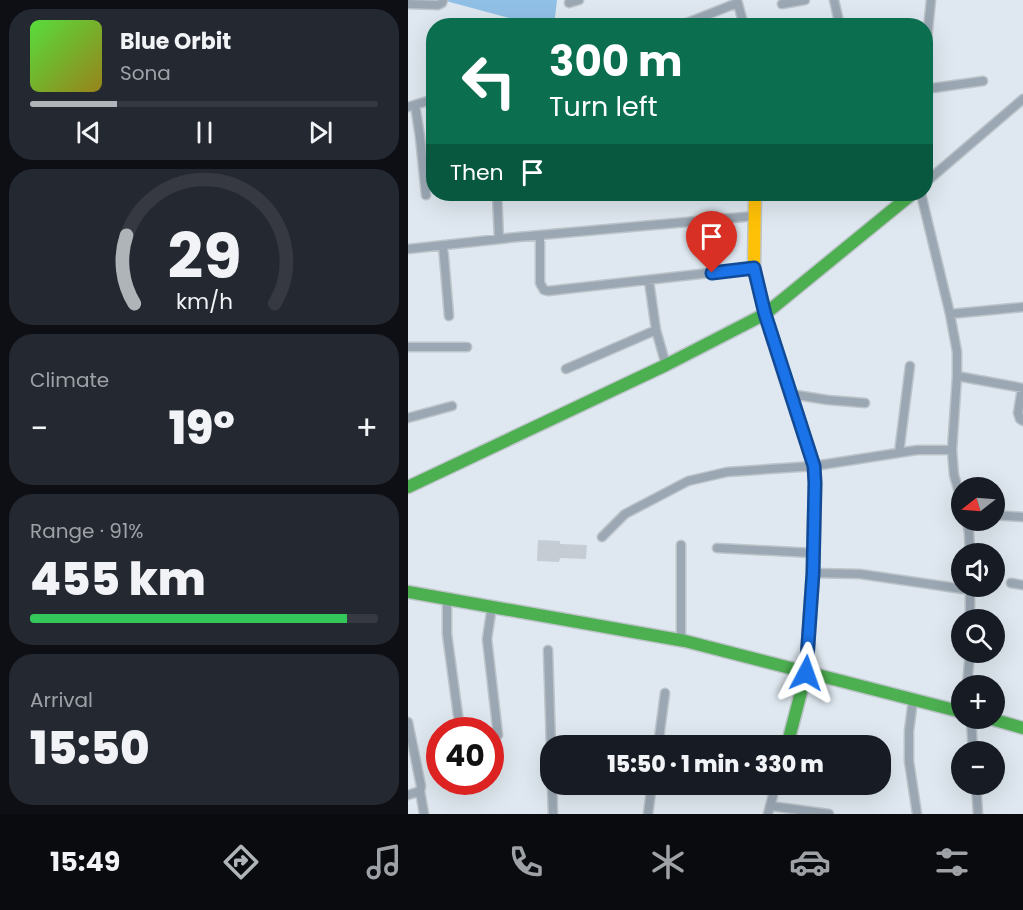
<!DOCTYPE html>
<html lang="en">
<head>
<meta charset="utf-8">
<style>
	body { margin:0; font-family:Poppins,sans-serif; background:#242831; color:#f1f3f6; height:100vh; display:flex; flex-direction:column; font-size:22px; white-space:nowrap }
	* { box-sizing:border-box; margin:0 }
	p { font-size:20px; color:#9ea1a6 }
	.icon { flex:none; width:33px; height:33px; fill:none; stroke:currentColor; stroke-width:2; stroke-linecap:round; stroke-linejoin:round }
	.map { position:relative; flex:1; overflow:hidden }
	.details { display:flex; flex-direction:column; gap:9px; padding:9px; background:#0d0f14; width:408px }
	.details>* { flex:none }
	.top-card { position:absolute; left:18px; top:18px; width:507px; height:183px; border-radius:24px; box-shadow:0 6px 24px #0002; background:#0b6e4f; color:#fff; overflow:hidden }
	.needle { width:39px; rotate:253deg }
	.fabs { position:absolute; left:543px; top:477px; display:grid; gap:12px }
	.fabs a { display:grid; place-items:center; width:54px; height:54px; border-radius:50%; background:#171b24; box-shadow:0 6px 24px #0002; font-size:30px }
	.speed { position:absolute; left:18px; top:717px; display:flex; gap:12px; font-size:30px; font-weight:700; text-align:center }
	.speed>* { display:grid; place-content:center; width:78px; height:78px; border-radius:50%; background:#171b24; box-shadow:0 6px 24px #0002; line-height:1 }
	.speed .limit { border:9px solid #d22; background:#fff; color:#111 }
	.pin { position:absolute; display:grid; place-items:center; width:51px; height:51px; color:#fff; margin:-62px -26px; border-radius:50% 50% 50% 0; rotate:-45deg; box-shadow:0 0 6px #0007 }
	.pin .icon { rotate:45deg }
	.me { position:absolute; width:66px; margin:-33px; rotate:4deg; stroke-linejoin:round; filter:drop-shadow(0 0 4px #0008) }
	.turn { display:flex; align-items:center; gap:21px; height:126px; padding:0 24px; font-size:27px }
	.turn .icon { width:78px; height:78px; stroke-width:2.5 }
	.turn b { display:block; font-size:42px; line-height:51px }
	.then { display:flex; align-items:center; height:57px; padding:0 24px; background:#0003; gap:12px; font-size:22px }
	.big { font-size:45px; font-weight:800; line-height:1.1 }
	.details .tile { flex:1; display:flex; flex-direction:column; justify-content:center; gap:9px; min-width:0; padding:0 21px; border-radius:24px; background:#242831 }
	.details .dial { align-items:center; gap:0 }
	.dial svg { height:156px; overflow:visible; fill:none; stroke:#363941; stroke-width:7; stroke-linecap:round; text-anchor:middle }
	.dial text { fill:#f1f3f6; stroke:none }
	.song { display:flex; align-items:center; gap:18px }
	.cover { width:72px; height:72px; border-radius:9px; background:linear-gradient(135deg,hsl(110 70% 55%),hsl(50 70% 35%)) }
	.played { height:6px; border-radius:3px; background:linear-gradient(90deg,#afb4b8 25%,#363941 25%) }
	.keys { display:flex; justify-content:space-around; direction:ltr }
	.heat { display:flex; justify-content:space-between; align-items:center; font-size:33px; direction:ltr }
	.charge { height:9px; border-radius:4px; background:linear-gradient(90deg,#34c759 91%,#363941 0) }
	.trip { position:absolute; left:132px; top:735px; width:351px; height:60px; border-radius:24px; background:#171b24; box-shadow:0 6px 24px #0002; font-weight:800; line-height:60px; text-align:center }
	.tabs { display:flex; height:96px; justify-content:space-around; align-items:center; background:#090b0e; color:#9ea1a6 }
	.tabs .icon { width:42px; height:42px }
	.tabs .active { color:#afb4b8 }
	.tabs b { font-size:27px; color:#f1f3f6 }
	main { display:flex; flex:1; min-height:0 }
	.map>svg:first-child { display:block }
	.water { fill:#91c0e7 }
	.building { fill:#c6ccd3 }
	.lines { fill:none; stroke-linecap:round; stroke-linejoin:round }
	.street-casing { stroke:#bdc4ca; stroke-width:11 }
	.fast-casing { stroke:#bdc4ca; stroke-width:15 }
	.slow-casing { stroke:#bdc4ca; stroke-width:15 }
	.street { stroke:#9ba8b4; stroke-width:8 }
	.fast { stroke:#4caf50; stroke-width:12 }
	.slow { stroke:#ffc107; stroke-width:12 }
	.route-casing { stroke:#114b97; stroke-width:15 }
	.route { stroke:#1a73e8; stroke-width:10 }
</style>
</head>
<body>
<main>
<section class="details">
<div class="tile">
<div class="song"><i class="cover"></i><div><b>Blue Orbit</b><p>Sona</p></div></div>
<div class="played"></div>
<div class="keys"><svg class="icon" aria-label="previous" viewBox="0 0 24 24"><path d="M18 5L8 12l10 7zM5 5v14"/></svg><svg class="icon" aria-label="pause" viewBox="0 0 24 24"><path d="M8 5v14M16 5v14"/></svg><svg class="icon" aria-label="next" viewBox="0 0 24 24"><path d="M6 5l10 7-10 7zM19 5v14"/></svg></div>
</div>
<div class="tile dial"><svg viewBox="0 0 100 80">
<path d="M14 69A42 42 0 1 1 86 69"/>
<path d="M14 69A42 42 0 0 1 10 34" stroke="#afb4b8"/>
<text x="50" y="56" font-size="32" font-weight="700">29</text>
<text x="50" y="72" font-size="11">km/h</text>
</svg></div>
<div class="tile"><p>Climate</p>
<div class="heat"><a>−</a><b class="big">19°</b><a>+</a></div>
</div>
<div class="tile"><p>Range · 91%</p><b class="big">455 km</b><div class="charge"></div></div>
<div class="tile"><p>Arrival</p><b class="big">15:50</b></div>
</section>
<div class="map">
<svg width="615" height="814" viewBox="0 0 615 814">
	<rect width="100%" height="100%" fill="#dfe8f0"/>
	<path class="water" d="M38 0H149L146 26 127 25 38 1Z"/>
	<path class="building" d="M130 540 152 541V544L179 545 178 559 152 558 151 562 129 561Z"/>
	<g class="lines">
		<defs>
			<path id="street" d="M329 0 336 26
				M426 0 432 26
				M161 3 171 0
				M0 4 30 5 34 3 35 0
				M374 4 397 0
				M271 26 329 3
				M518 49 523 0
				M518 89 575 81
				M7 105 12 137 18 195
				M0 107 26 99
				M518 182 615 99
				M89 194 91 239
				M513 194 542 314 549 352V376L544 450 546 475 554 503
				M132 235V283L136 290 140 291 346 268
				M35 245 41 316
				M0 249 110 237 347 216
				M241 281 248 330 258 365
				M542 314 615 307
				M0 347H59
				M158 369 248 330
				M549 376 615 388
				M614 388 610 413 612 419 615 421
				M382 394 420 400 457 403
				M0 418 44 406
				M491 453 502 366
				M586 515 615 517
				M559 520 561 533 562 554
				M194 537 217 514 280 481 319 472 406 466 509 450H544
				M309 548 405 553
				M405 573 452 574 562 590
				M603 583 615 585
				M562 587V620
				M39 598V634L52 730
				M84 606 79 639 90 735
				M273 640V545
				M140 650 143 746
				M559 686 562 652
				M505 700 501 731V761L509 814
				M563 718 565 752
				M0 722 13 786 12 791 0 795
				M250 746 257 693
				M144 784 145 814
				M568 784 570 814
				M12 791 16 814
				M362 806 421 814
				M240 814 244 784
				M360 814 368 784"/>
			<path id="fast" d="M377 377 406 466 407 483 405 573 398 673 379 746
				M0 487 258 365 357 314 504 194
				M0 592 277 641 554 712
				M580 718 615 728"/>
			<path id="slow" d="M347 194 346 268 357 314 377 377"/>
		</defs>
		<use href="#street" class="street-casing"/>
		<use href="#fast" class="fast-casing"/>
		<use href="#slow" class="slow-casing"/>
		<use href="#street" class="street"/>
		<use href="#fast" class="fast"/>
		<use href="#slow" class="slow"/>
	</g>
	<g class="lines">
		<defs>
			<path id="route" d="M304 273 346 268 357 314 406 466 407 483 405 573 398 673"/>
		</defs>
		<use href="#route" class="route-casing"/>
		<use href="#route" class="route"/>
	</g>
</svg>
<div class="fabs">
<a><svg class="needle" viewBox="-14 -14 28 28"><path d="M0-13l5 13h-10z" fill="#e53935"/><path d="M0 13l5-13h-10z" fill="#9ea1a6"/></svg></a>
<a><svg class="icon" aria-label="sound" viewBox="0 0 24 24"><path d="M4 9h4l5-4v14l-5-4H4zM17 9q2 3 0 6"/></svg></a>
<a><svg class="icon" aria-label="search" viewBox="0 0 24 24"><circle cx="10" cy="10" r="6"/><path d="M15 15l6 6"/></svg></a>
<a>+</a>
<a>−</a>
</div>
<div class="speed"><div class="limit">40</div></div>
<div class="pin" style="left:304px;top:273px;background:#d93025"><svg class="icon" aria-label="arrive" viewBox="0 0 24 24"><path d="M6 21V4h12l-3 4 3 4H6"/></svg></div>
<svg class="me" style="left:398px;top:673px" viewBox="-20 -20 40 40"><path d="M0-17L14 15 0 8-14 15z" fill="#1a73e8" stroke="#fff" stroke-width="4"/></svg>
<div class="trip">15:50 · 1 min · 330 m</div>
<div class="top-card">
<div class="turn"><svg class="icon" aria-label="left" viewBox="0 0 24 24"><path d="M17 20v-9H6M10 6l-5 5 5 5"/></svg><div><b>300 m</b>Turn left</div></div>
<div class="then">Then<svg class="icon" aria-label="arrive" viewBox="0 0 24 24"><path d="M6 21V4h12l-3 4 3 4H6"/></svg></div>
</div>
</div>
</main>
<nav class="tabs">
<b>15:49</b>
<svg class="icon active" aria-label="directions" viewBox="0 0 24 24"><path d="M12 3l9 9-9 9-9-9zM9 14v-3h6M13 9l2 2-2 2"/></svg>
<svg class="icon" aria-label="music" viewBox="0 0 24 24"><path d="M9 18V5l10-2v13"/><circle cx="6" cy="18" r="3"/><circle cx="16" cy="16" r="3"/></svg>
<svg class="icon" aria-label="phone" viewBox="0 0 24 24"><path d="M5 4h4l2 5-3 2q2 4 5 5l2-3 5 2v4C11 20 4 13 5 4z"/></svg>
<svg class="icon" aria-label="climate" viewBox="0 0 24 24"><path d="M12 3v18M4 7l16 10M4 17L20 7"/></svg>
<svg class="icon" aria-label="car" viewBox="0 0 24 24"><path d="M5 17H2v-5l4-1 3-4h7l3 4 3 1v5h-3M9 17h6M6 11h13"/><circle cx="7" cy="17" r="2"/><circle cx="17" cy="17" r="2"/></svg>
<svg class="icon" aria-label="filters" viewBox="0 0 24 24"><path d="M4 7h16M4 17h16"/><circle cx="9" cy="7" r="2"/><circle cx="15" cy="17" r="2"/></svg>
</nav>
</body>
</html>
